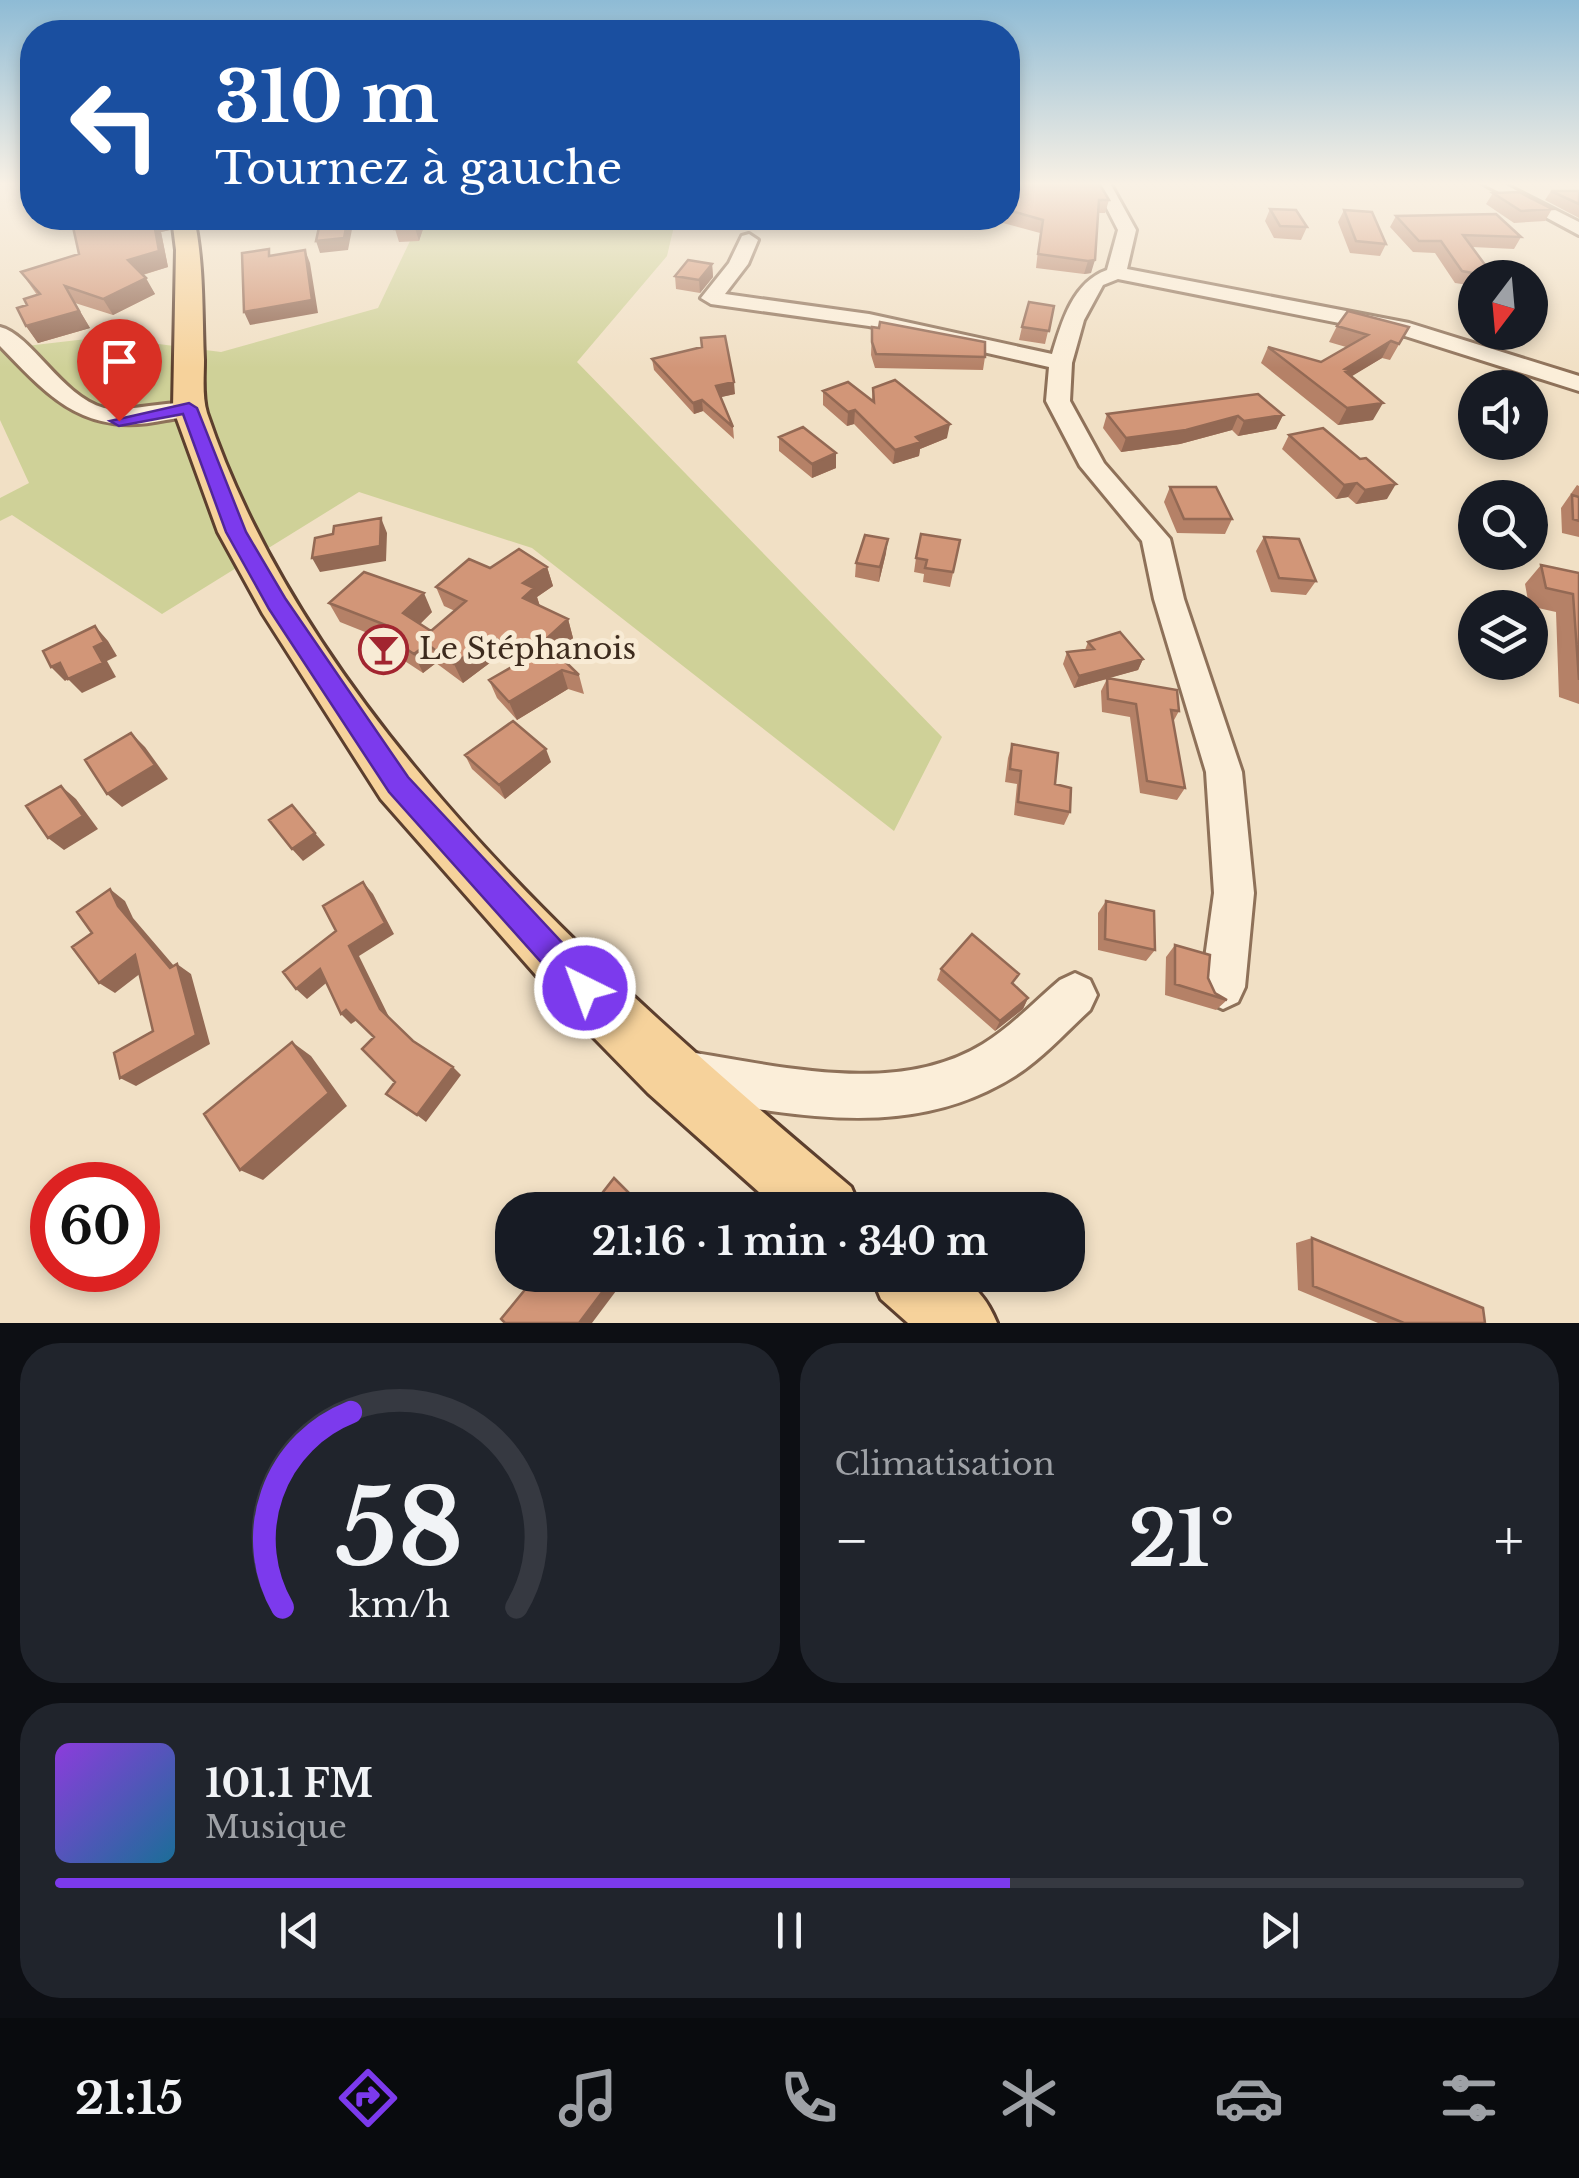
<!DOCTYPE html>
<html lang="fr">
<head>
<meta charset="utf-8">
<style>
	body { margin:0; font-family:"Libre Baskerville",serif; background:#20242c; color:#f1f3f6; height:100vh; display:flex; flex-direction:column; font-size:38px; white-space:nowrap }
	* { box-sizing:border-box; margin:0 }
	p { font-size:32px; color:#9ea1a6 }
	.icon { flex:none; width:55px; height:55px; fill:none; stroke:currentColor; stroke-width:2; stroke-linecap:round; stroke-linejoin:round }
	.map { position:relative; height:1323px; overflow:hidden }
	.details { display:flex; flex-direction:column; gap:20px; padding:20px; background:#0d0f14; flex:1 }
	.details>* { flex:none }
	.guide { position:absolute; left:20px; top:20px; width:1000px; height:210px; border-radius:40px; box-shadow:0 5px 15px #0003; background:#1a4fa0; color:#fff; overflow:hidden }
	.needle { width:65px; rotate:196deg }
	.controls { position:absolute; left:1458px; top:260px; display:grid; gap:20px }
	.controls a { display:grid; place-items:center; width:90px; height:90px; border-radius:50%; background:#171b24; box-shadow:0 5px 15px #0003; font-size:50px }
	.speed { position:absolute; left:30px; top:1162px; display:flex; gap:20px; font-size:50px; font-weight:700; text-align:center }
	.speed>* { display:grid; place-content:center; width:130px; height:130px; border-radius:50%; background:#171b24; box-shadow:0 5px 15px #0003; line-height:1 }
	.speed .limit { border:15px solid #d22; background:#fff; color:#111 }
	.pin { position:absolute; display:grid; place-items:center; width:85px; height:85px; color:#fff; margin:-102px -42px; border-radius:50% 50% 50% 0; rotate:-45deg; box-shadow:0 0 10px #0007 }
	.pin .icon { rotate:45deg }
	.me { position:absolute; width:110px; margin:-55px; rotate:318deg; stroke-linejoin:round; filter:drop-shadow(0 0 8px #0008) }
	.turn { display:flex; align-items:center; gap:35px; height:210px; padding:0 30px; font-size:45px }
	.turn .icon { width:130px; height:130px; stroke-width:2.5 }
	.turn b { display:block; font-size:70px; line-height:85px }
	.big { font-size:75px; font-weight:800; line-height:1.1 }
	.details .tile { flex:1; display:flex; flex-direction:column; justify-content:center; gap:15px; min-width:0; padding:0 35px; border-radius:40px; background:#20242c }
	.details .dial { align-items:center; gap:0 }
	.dial svg { height:260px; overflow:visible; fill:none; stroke:#363941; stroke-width:7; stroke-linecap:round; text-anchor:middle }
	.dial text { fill:#f1f3f6; stroke:none }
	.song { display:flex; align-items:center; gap:30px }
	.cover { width:120px; height:120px; border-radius:15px; background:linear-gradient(135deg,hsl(270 70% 55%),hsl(200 70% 35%)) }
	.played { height:10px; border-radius:5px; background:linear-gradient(90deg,#7c3aed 65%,#363941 65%) }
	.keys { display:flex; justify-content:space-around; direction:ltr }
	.heat { display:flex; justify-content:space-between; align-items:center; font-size:55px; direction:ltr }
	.details .tiles { flex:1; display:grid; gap:20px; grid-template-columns:1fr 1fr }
	.tile:last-child { grid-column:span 2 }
	.trip { position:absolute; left:495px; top:1192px; width:590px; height:100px; border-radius:40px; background:#171b24; box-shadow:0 5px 15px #0003; font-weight:800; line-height:100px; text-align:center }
	.tabs { display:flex; height:160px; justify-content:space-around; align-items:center; background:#090b0e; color:#9ea1a6 }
	.tabs .icon { width:70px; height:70px }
	.tabs .active { color:#7c3aed }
	.tabs b { font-size:45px; color:#f1f3f6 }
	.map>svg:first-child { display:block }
	.green { fill:#cfd198 }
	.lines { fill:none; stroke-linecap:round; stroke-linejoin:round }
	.minor-casing { stroke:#8e7159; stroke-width:6 }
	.major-casing { stroke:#5c3f2e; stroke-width:6 }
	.minor { fill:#fbeed9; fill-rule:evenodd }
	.major { fill:#f6d29b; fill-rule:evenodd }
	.wall { fill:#b58167 }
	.shaded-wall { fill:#936954 }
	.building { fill:#d29678; stroke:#936954; stroke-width:2.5 }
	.route { fill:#7c3aed; stroke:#51269a; stroke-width:2.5 }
	.labels { text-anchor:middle; stroke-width:10; stroke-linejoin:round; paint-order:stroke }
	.poi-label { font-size:30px; fill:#3d2b1e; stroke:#f8ebd5; text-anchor:start }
</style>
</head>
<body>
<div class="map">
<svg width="1579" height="1323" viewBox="0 0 1579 1323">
	<rect width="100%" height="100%" fill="#f1e0c5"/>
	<path class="green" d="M421 218H676L667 256 577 362 942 737 894 831 532 548 359 492 162 614 12 515 0 521V498L29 483 0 420V349L104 337 221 352 378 308Z"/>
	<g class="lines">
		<defs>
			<path id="minor" d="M1094 183H1110L1136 230 1127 269 1409 323 1579 376V391L1405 336 1118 279 1103 285 1084 320 1072 363 1070 401 1104 463 1170 539 1184 599 1242 772 1254 893 1245 987 1238 1002 1223 1009 1208 1002 1201 987 1214 893 1206 772 1154 599 1142 541 1080 466 1046 401 1049 367 869 326 711 304 701 298 729 263 742 236 749 234 758 240 748 264 725 294 869 314 1052 354C1062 321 1073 282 1107 270L1118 230Z
				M1482 183H1502L1579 222V235Z
				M0 327C32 335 61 396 104 408 129 414 188 394 201 408 193 417 178 418 166 420 85 437 52 400 0 346Z
				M1075 973 1090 980 1097 995 1090 1010C1066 1032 1043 1058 1015 1076 939 1124 857 1123 771 1111 736 1106 698 1104 666 1090L659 1074 666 1058 682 1051C777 1065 895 1098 983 1044 1011 1027 1035 1001 1060 980Z"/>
			<path id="major" d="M172 218H194C204 264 202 313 204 360 204 377 202 397 207 413 311 722 608 982 851 1187L861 1210H779L648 1093 565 1008 381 799 263 614 218 532 173 408 176 250Z
				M871 1275C930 1275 971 1259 997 1323H908L881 1299Z"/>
		</defs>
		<use href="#minor" class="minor-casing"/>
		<use href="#major" class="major-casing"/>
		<use href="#minor" class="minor"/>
		<use href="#major" class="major"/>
	</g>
	<path class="wall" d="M1008 183 1109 200 1105 213H1098L1091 273 1084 274 1036 268 1040 233 984 218H1008Z
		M1551 191H1579V218L1545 200Z
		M1493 193 1552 209 1545 221 1514 223 1486 204Z
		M1270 209 1307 227 1301 240 1274 238 1265 221Z
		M1344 210 1386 244 1380 256 1350 253 1338 222Z
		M1396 216 1521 237 1514 249 1472 247 1494 277 1475 278V286L1455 283 1435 253 1413 252 1390 227Z
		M65 218H169L170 230 161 232 168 267 143 275 155 294 113 315 75 303 90 328 38 343 26 326 27 305 37 295 21 272 79 254 72 223Z
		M426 220 419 241 399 242 395 229Z
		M712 264 713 277 700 293 676 289 675 276Z
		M1054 306 1045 344 1019 340 1022 327Z
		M1337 326 1409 327 1390 360 1382 358 1351 376 1373 420 1338 425 1261 363 1268 347 1321 362 1346 347 1329 342Z
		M872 327 985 357 983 370 875 368 871 355Z
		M701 338 735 394 721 397 733 427 734 439 703 411 694 414 654 370 652 359 701 347Z
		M873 388 947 438 920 449 919 456 893 464 854 424 847 426 823 405V391L872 401Z
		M1107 414 1283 415 1276 429 1238 436 1232 430 1180 444 1121 452 1103 428Z
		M1289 435 1387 499 1356 504 1348 497 1336 499 1282 449Z
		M779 437 836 468 812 478 779 451Z
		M1577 485 1579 486V537L1562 533 1561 508Z
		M1170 487 1232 519 1225 534 1177 533 1164 502Z
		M1264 537 1316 581 1306 595 1271 592 1256 551Z
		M960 540 950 587 923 582 924 574 914 572 916 558Z
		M886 553 879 582 855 577 856 563Z
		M1541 565 1579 573V704L1559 697 1556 612 1529 606 1525 584Z
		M547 567 553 586 537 597 540 606 568 619 573 638 557 654 579 675 584 694 568 689 517 720 497 698 489 680 516 664 499 656 463 683 436 663 423 673 391 652 385 640 340 622 329 603 432 612 420 624 431 631 455 611 444 606 436 587 490 568Z
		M1088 642 1143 659 1138 670 1108 678 1179 711 1173 722 1185 788 1177 800 1140 793 1130 717 1102 712 1101 691 1107 679 1074 688 1063 664 1067 652 1085 650Z
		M1012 744 1055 784 1070 812 1064 825 1014 815 1017 784 1005 782 1008 758Z
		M465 755 551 762 505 799 472 769Z
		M1106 901 1155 950 1146 961 1098 950V913Z
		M1175 945 1208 978 1215 993 1227 1000 1216 1010 1165 995 1166 957Z
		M941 969 1014 984 1028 998 1023 1009 995 1031 937 980Z
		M1312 1238 1485 1323H1378L1298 1290 1296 1243Z"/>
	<path class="shaded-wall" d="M153 218H169L170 230 161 232 168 267 138 276 128 260Z
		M348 218H350L353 224 348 250 320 253 316 241Z
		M418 218H425L426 220 419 241 415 228Z
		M305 250 310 263 318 313 250 325 244 312Z
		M1095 260 1091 273 1084 274 1088 261Z
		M712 264 713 277 700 293 699 280Z
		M146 278 155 294 113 315 103 299Z
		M65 286 90 328 38 343 26 326Z
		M1391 341 1382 358 1349 378 1345 369Z
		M734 382 735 394 717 398 716 386Z
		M702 400 703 411 694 414 693 403Z
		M1383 403 1373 420 1338 425 1347 408Z
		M855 410 854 424 847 426 848 412Z
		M1283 415 1276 429 1238 436 1244 421Z
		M1238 416 1232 430 1180 444 1121 452 1126 438Z
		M950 424 947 438 920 449 919 456 893 464 895 450 916 437Z
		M836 453V468L812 478V464Z
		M1357 483 1348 497 1336 499 1344 485Z
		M1396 484 1387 499 1356 504 1365 490Z
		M381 518 387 533 386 561 320 572 312 558Z
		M888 539 886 553 879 582 880 567Z
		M547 567 553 586 537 597 540 607 523 598V583Z
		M424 593 432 612 412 632 403 613Z
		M568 619 573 638 550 660 544 641Z
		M95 626 108 641 117 656 107 661 116 677 82 693 68 679 65 681 51 667 94 647Z
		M492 637 499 656 463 683 454 664Z
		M427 644 436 663 423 673 414 654Z
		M1143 659 1138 670 1074 688 1079 676Z
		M562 670 568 689 517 720 509 702Z
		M131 733 145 747 168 779 122 807 107 794Z
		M546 749 551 762 505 799 499 785Z
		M61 786 76 799 98 829 64 850 48 838Z
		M315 833 325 845 303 861 292 849Z
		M363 882 373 894 394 934 359 956 390 1019 380 1009 349 946Z
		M110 889 125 901 133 918 180 973 177 964 191 974 210 1044 136 1086 120 1078 196 1035 170 968 118 906Z
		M135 955 150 966 115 993 99 983Z
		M320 969 331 979 307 999 296 989Z
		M1028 998 1023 1009 995 1031 1000 1021Z
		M346 1010 357 1020 351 1024 341 1014Z
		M292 1042 311 1056 347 1106 263 1180 240 1170Z
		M453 1067 461 1075 426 1122 417 1115Z
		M615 1275H628L592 1323H579Z"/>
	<path class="building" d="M1008 183H1099L1109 200H1099L1095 260 1088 261 1038 254 1043 220 1008 210Z
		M1551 191H1579V204Z
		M1519 192 1552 209 1521 211 1493 193Z
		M1270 209 1296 210 1307 227 1280 226Z
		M1344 210 1372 212 1386 244 1356 241Z
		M1496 214 1521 237 1463 235 1494 277 1462 271 1441 241H1419L1396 216Z
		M71 218H153L159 251 128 260 146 278 103 299 65 286 79 311 26 326 17 308 27 305 24 299 40 294 21 272 79 254Z
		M321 218H348L344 238 316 241Z
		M400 218H418L415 228 395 229Z
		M269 249V256L305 250 312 300 244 312 242 253Z
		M688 260 712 264 699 280 675 276Z
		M1029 302 1054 306 1049 331 1022 327Z
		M1348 311 1409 327 1399 344 1391 341 1345 369 1353 371 1346 372 1383 403 1347 408 1268 347 1321 362 1368 335 1337 326Z
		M880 322 985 342V357L876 354 872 342V327L879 328Z
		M725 336 734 382 716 386 733 427 702 400 693 403 652 359 702 347 701 338Z
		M895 380 950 424 916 437 921 442 895 450 855 410 848 412 823 391 848 382 874 402 873 388Z
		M1258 394 1283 415 1244 421 1238 416 1186 430 1126 438 1107 414Z
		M803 427 836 453 812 464 779 437Z
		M1323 428 1360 459 1366 458 1396 484 1365 490 1357 483 1344 485 1289 435Z
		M1170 487H1216L1232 519H1184Z
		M1572 495 1579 497V521L1573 519Z
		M381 518 380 546 312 558 315 538 333 534 334 526Z
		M921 534 960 540 953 572 925 568 927 560 916 558Z
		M865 535 888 539 880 567 856 563Z
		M1264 537 1299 539 1316 581 1279 578Z
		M519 549 547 567 523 583 534 588 523 598 568 619 544 641 579 675 562 670 509 702 489 680 531 656 492 637 454 664 427 644 414 654 382 633 391 627 329 603 364 572 424 593 403 613 431 631 466 601 436 587 469 559 490 568Z
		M1541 565 1579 573V680L1573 594 1546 588Z
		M95 626 104 642 94 647 103 663 68 679 60 663 51 667 43 651Z
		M1120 632 1143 659 1079 676 1067 652 1094 649 1088 642Z
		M1107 678 1177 690 1179 711 1171 710 1185 788 1147 781 1136 704 1108 699Z
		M513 721 546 749 499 785 465 755Z
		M131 733 155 765 107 794 85 760Z
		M1012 744 1058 753 1055 784 1071 788 1070 812 1018 802 1021 771 1010 769Z
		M61 786 83 816 48 838 26 806Z
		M292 805 315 833 292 849 269 820Z
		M363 882 385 923 349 946 380 1009 413 1041 453 1067 417 1115 386 1094 395 1082 362 1049 374 1037 346 1010 341 1014 320 969 296 989 283 972 336 931 323 906Z
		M110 889 118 906 170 968 177 964 196 1035 120 1078 114 1053 153 1031 135 955 99 983 72 947 92 933 77 912Z
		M1106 901 1154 911 1155 950 1105 939Z
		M972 934 1019 974 1012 983 1028 998 1000 1021 941 969Z
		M1175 945 1210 955 1208 978 1215 993 1227 1000 1175 984Z
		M292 1042 329 1093 240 1170 204 1114Z
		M614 1178 646 1210H589Z
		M1312 1238 1483 1308 1485 1323H1404L1313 1286Z
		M537 1275H615L579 1323H505L501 1319Z"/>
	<linearGradient id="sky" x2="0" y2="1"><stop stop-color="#8ebbd5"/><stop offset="0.5" stop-color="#f9f1e5"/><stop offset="1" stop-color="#f9f1e5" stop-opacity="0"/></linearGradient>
	<rect width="1579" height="368" fill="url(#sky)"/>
	<path class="route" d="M189 403 197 408 246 532 285 598 408 777 595 978 600 988 595 999 585 1004 574 999 389 792 269 609 226 532 183 414 119 426 110 421Z"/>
	<defs>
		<symbol id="bar-ring" viewBox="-11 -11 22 22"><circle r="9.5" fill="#f8ebd5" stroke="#a22530" stroke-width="1.5"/><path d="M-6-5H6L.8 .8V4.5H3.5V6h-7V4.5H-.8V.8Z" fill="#a22530"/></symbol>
	</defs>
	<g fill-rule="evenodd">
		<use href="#bar-ring" x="356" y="622" width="55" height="55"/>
	</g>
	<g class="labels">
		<g class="poi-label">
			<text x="419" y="659">Le Stéphanois</text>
		</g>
	</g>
</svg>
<div class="controls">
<a><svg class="needle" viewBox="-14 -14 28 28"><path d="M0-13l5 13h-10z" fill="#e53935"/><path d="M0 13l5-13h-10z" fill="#9ea1a6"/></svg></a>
<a><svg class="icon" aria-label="sound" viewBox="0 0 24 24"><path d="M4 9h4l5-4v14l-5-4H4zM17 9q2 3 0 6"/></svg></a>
<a><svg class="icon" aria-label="search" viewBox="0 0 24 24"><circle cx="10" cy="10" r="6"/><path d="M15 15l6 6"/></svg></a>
<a><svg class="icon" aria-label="layers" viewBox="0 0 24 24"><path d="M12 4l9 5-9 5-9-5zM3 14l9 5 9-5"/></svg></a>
</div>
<div class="speed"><div class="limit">60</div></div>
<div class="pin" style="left:119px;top:421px;background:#d93025"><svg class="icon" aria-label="arrive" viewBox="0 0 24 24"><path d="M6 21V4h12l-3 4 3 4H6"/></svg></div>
<svg class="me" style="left:585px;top:988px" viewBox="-20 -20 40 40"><circle r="17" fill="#7c3aed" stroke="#fff" stroke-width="3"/><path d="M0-11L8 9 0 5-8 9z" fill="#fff"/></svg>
<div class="trip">21:16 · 1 min · 340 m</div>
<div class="guide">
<div class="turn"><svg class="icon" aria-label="left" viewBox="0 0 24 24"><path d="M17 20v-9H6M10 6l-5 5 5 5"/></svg><div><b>310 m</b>Tournez à gauche</div></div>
</div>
</div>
<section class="details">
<div class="tiles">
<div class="tile dial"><svg viewBox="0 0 100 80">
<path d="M14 69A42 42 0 1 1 86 69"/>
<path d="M14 69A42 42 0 0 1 35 9" stroke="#7c3aed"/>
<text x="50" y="56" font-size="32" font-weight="700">58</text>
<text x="50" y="72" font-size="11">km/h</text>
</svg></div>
<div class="tile"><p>Climatisation</p>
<div class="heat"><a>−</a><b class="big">21°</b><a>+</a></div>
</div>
<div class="tile">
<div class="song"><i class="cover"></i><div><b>101.1 FM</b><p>Musique</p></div></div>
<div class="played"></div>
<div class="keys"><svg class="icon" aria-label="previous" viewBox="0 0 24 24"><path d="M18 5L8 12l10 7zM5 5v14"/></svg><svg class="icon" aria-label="pause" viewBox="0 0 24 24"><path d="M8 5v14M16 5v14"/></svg><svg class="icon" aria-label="next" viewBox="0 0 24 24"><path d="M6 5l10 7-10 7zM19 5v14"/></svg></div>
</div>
</div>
</section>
<nav class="tabs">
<b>21:15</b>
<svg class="icon active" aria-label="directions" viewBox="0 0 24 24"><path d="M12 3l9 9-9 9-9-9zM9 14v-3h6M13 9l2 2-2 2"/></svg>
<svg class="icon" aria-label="music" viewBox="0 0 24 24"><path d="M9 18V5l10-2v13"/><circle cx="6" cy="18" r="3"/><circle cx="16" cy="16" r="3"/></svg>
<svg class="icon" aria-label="phone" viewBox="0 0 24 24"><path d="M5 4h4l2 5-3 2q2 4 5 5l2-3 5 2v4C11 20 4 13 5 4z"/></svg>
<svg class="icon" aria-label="climate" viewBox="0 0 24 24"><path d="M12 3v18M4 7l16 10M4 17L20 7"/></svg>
<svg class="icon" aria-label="car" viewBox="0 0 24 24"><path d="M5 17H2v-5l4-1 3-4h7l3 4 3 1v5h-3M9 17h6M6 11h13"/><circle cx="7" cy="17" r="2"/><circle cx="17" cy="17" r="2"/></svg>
<svg class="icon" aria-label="filters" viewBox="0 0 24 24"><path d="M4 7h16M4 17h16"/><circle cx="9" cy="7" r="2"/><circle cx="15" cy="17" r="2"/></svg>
</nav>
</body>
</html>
